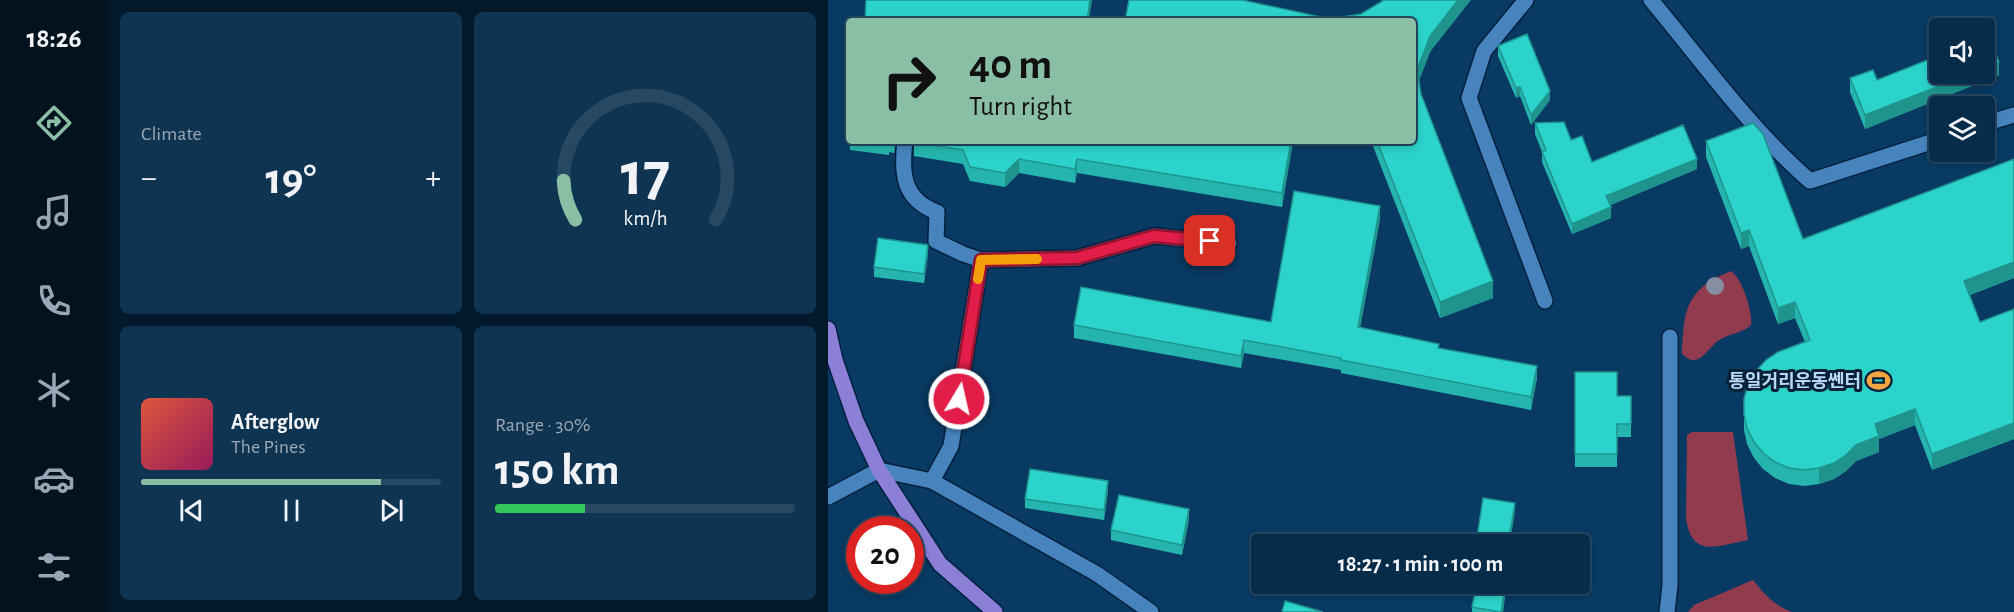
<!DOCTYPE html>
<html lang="en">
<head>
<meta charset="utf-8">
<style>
	body { margin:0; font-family:"Alegreya Sans","Noto Sans KR",sans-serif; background:#0f3451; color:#f1f3f6; height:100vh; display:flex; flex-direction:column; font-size:22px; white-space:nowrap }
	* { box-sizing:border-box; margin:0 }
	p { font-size:20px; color:#98a7b5 }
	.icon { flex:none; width:33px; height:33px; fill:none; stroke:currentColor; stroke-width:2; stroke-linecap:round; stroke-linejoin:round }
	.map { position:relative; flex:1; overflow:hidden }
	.details { display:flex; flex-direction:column; gap:12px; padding:12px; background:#031829; width:720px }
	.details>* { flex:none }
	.banner { position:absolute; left:18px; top:18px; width:570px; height:126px; border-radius:6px; box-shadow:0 3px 9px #0003,0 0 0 2px #274862; background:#8abfa5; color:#111; overflow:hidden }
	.controls { position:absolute; left:1101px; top:18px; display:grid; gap:12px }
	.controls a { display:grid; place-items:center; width:66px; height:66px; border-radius:6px; background:#062c4a; box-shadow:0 3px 9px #0003,0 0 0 2px #274862; font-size:30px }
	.speed { position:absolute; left:18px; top:516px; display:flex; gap:12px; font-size:30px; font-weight:700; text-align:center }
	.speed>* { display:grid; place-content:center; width:78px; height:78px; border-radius:50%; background:#062c4a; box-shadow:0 3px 9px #0003,0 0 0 2px #274862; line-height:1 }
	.speed .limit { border:9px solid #d22; background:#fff; color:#111 }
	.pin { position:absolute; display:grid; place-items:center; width:51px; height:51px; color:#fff; margin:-26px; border-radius:12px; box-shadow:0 3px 9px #0006 }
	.me { position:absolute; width:66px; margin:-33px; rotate:9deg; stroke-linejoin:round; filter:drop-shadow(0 0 4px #0008) }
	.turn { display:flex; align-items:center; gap:21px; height:126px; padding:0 24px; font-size:27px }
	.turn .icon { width:78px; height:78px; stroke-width:2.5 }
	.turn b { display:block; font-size:42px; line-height:51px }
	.big { font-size:45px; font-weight:600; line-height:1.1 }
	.details .tile { flex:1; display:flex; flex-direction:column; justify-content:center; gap:9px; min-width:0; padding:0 21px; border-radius:9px; background:#0f3451 }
	.details .dial { align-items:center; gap:0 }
	.dial svg { height:156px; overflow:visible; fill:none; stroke:#274862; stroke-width:7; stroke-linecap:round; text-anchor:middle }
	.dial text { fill:#f1f3f6; stroke:none }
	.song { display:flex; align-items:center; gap:18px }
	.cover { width:72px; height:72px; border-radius:9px; background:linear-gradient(135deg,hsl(10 70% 55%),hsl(330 70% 35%)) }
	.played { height:6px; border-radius:3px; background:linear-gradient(90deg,#8abfa5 80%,#274862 80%) }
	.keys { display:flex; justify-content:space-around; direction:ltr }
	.heat { display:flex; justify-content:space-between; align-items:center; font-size:33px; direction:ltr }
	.charge { height:9px; border-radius:4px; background:linear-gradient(90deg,#34c759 30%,#274862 0) }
	.details .tiles { flex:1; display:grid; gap:12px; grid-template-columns:repeat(2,1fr) }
	.trip { position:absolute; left:423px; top:534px; width:339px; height:60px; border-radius:6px; background:#062c4a; box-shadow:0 3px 9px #0003,0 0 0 2px #274862; font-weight:600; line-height:60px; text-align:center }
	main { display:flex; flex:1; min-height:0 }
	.tabs { display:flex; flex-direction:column; width:108px; justify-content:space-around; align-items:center; background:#02121e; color:#98a7b5 }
	.tabs .icon { width:42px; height:42px }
	.tabs .active { color:#8abfa5 }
	.tabs b { font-size:27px; color:#f1f3f6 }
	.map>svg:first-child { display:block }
	.green { fill:#913b4e }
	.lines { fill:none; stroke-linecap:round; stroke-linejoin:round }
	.minor-casing { stroke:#01213d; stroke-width:18 }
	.major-casing { stroke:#01213d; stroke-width:18 }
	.minor { stroke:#4784be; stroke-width:15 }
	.major { stroke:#8b7fd7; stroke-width:15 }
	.tree { fill:#868ea2 }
	.wall { fill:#26b5ae }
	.shaded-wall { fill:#1f948d }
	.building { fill:#2cd3ca; stroke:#1f948d; stroke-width:1.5 }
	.route-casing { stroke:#92132f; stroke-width:15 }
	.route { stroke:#e11d48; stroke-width:10 }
	.slow { stroke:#f59e0b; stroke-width:10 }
	.labels { text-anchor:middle; stroke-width:6; stroke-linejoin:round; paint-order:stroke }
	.poi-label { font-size:18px; font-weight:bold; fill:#bad9f8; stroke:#072138; text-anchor:end }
</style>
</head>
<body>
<main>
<nav class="tabs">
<b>18:26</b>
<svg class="icon active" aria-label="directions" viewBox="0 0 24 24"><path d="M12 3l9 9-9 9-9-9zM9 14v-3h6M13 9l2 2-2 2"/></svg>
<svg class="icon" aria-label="music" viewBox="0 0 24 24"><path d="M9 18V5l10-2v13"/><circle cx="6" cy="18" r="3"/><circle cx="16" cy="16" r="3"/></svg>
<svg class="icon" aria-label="phone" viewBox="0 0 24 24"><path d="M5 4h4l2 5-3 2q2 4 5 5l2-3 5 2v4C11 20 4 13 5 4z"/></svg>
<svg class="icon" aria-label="climate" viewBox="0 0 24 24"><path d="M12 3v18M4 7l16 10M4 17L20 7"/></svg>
<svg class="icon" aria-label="car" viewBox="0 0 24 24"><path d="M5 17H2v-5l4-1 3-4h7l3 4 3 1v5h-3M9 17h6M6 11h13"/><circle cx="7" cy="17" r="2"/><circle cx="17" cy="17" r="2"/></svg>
<svg class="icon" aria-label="filters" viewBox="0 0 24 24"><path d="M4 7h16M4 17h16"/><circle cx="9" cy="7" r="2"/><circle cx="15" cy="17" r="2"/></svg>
</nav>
<section class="details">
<div class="tiles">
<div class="tile"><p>Climate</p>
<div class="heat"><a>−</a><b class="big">19°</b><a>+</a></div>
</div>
<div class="tile dial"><svg viewBox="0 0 100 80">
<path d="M14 69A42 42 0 1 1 86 69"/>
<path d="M14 69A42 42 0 0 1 8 49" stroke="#8abfa5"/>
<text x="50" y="56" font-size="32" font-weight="700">17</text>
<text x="50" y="72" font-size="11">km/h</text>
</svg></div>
<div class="tile">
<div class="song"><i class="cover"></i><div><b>Afterglow</b><p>The Pines</p></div></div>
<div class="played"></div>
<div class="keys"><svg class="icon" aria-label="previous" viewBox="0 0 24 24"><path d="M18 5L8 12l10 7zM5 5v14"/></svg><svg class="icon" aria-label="pause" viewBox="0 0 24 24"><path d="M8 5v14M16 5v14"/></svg><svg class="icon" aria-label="next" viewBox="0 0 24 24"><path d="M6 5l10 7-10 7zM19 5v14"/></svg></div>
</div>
<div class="tile"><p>Range · 30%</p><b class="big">150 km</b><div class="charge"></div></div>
</div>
</section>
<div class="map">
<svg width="1186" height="612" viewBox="0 0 1186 612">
	<rect width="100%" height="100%" fill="#083a63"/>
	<path class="green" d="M903 271C914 278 925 312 923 325 914 333 904 333 893 339 884 343 877 358 867 360 862 361 858 357 854 354 856 309 858 289 903 271Z
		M864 432H905L920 540C889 546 863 559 858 517L859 435Z
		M925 580C937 595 946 605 964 612H860L866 605Z"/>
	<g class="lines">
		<defs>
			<path id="minor" d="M698 0 656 51 641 98 717 301
				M823 0C874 61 922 129 982 181L1112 139
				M1156 124 1186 115
				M77 141C73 173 75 200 109 212L108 241 135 254 153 260 249 258 326 236 401 243
				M104 481 123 446 153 260
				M0 497 51 470 104 481 269 574 323 612
				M839 612 842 585V337"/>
			<path id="major" d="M0 329 7 360 28 421 51 470 112 564 167 612"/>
		</defs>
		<use href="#minor" class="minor-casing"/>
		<use href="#major" class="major-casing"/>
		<use href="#minor" class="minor"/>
		<use href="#major" class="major"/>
	</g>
	<circle class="tree" cx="887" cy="286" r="9"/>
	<path class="wall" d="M533 14 602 52 591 80 593 94 665 298 612 318 543 141H585L502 19Z
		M670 46 722 100 703 125 692 96 688 98 670 56Z
		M1171 75 1037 129 1022 92V78L1049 80Z
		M707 123 743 140 764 162 869 169 782 205 783 218 744 234 714 162V152L707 134Z
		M22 141H68L66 153 61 152V155L22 150Z
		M86 141H465L454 207 249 173 247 183 191 173 177 187 142 181 135 164 86 156Z
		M878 141 975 239 1186 159V278L1142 295 1152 322 1186 309V439L1104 470 1087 425 1051 439V452L1028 461 1018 471 1006 479 991 484 977 486 961 484 947 478 935 469 926 458 919 444 916 430V399L977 342 967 318 950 324 921 246 913 249 878 157Z
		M552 219 532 328 611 349 709 378 703 410 513 373V370L416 353 413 368 246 338V325L443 322Z
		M100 254 96 283 46 277V267Z
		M747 372 789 396H803V437H789V467H747Z
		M280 490 276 520 197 508V499Z
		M361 519 354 555 283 540V530Z
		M675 587 677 596 675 612H644V607Z"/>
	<path class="shaded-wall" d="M262 0H264L261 21H259Z
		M630 0H643L602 52 591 81 590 92 591 65 602 36Z
		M1171 62V75L1037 129V115L1142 74H1156V68Z
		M692 87V96L688 98V88Z
		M722 91V100L703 125V115Z
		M66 141H68L66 153Z
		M463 141H465L454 207V193Z
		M191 159V173L177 187V173Z
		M249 159V173L247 183V169Z
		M869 159V169L778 207V196Z
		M552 206V219L530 340V327Z
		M783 207V218L744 234V224Z
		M921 230V246L913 249V233Z
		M100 245V254L96 283V274Z
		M1186 262V278L1136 297V281Z
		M665 281V298L612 318V302Z
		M967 302V318L950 324V308Z
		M416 340V353L413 368V356Z
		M709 366V378L703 410V397Z
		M1087 409V425L1051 439V452L1028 461 1018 471 1006 479 991 484V468L1047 424Z
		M1186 423V439L1104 470V454Z
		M280 481V490L276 520V510Z
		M687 503V511L682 544H680Z
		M361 509V519L354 555V545Z
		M677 588V596L675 612H673Z"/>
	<path class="building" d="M38 0H262L259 21H37Z
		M301 0H414L502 19 533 14 556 0H630L602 36 591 65 590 75 593 94 665 281 612 302 549 141H585V21H297Z
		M1156 25 1171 62 1156 68V28H1148Z
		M699 34 722 91 703 115 692 87 688 88 670 46Z
		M1112 55V74H1142L1037 115 1022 78 1045 70 1049 80Z
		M736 122 743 140 754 136 764 162 855 125 869 159 778 196 783 207 744 224 714 152 718 150 707 123Z
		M925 123 935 134 975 239 1186 159V262L1136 281 1152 322 1186 309V423L1104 454 1087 409 1047 424 1051 436 1028 445 1018 455 1006 463 991 468 977 470 961 468 947 462 935 453 926 442 919 428 916 414V399L920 384 928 371 938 360 950 352 982 340 967 302 950 308 921 230 913 233 878 141Z
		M86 141H463L454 193 249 159 247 169 191 159 177 173 142 167 135 150 86 142Z
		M466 191 552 206 530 327 611 344 610 348 709 366 703 397 513 360V358L416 340 413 356 246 325 253 287 443 322Z
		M50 238 100 245 96 274 46 267Z
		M747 372H789V396H803V424H789V454H747Z
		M202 469 280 481 276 510 197 499Z
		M291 495 361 509 354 545 283 530Z
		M655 498 687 503 680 544H648Z
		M649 584H674V587L677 588 673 612 644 607Z
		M457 601 495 612H454Z"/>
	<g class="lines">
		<defs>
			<path id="route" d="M131 399 153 260 249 258 326 236 382 241"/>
		</defs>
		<use href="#route" class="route-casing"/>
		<use href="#route" class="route"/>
		<path class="slow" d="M150 279 153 260 209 259"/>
	</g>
	<defs>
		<symbol id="stadium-bare" viewBox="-9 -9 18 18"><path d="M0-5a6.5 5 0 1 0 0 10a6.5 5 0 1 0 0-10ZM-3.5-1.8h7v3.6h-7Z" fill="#f2a541" stroke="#072138" stroke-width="2.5" paint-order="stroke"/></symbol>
	</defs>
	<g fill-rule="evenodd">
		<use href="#stadium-bare" x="1034" y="364" width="33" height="33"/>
	</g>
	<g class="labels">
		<g class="poi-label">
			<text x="1033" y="387">통일거리운동쎈터</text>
		</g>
	</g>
</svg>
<div class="controls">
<a><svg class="icon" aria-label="sound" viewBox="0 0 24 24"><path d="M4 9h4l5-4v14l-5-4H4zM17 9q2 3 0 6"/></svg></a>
<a><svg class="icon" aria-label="layers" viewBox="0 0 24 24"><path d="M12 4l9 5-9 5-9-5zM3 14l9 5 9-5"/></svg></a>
</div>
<div class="speed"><div class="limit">20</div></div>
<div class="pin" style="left:382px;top:241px;background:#d93025"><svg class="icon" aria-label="arrive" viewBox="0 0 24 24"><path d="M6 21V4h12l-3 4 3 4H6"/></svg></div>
<svg class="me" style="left:131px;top:399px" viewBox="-20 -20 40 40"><circle r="17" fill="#e11d48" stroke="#fff" stroke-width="3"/><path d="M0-11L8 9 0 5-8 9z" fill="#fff"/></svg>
<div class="trip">18:27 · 1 min · 100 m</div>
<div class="banner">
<div class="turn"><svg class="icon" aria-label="right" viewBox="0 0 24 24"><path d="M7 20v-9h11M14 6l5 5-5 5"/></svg><div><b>40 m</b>Turn right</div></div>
</div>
</div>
</main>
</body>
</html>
